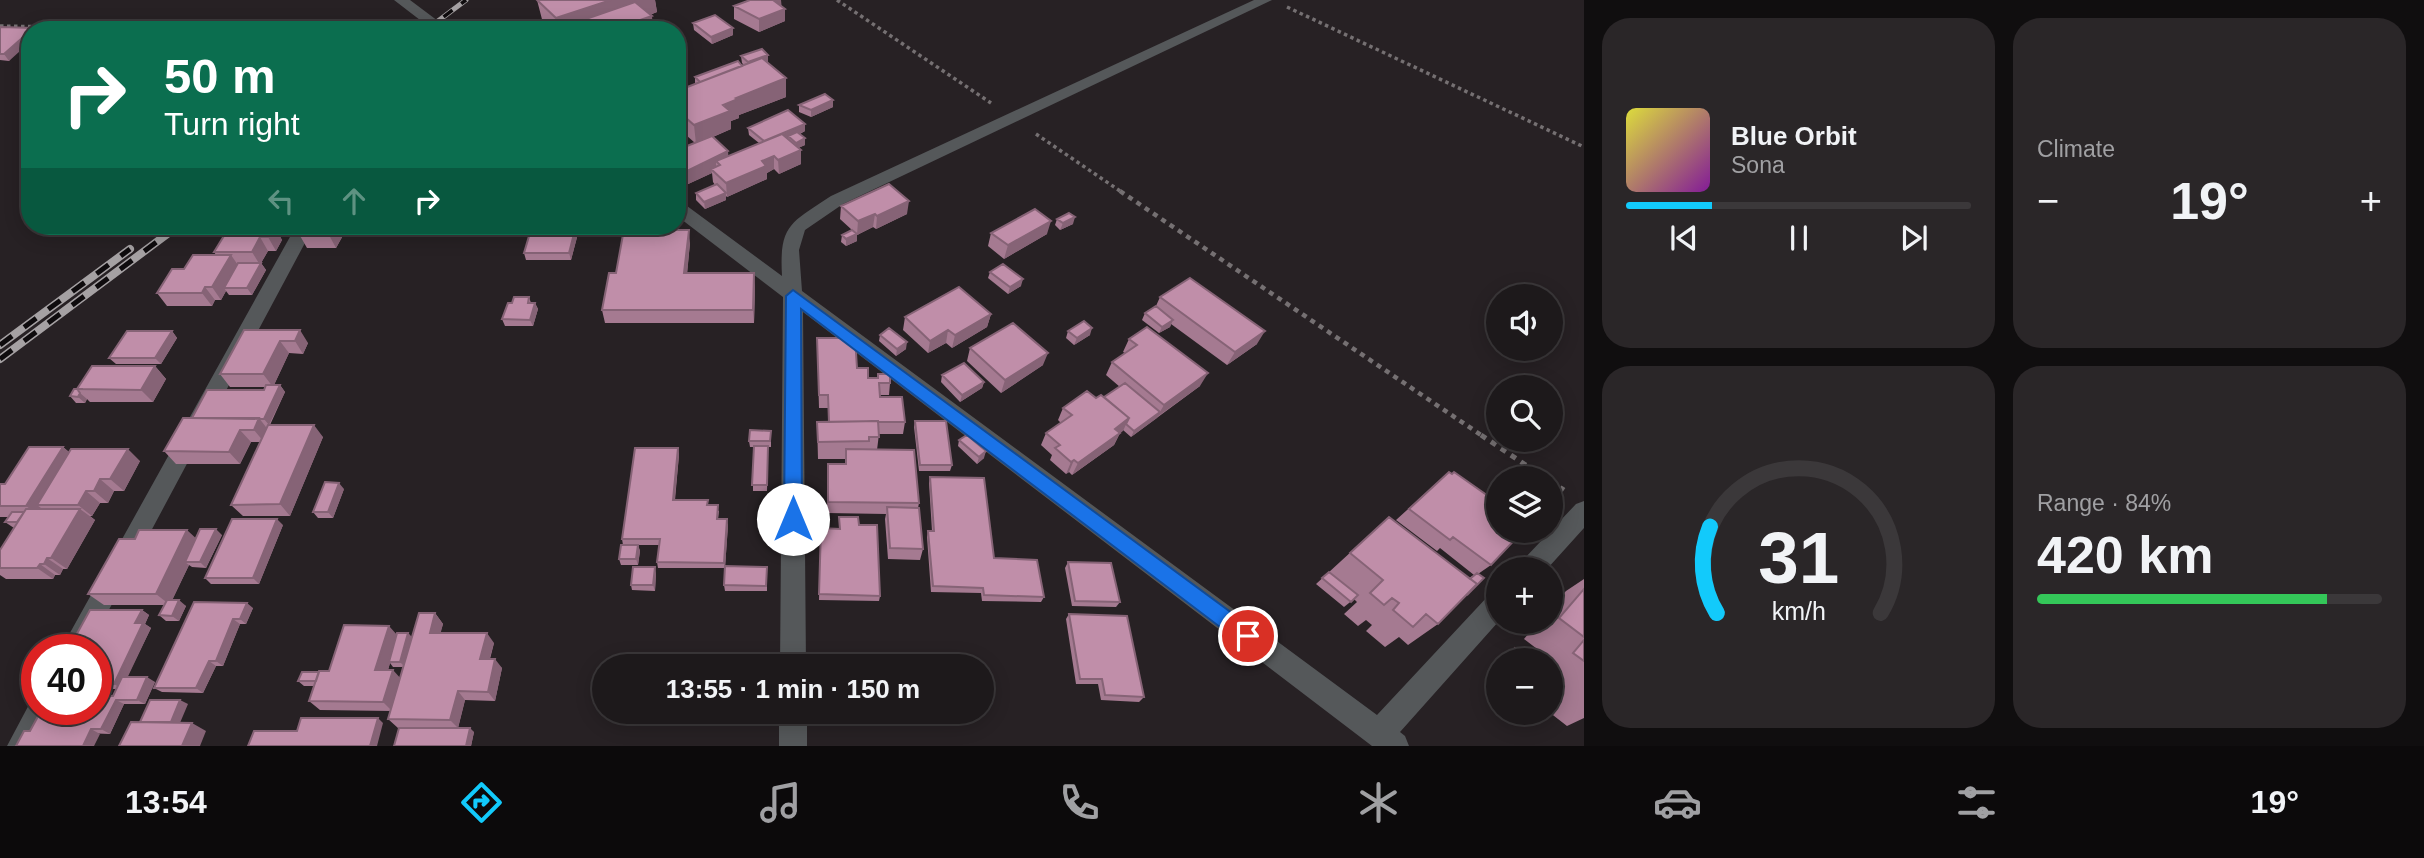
<!DOCTYPE html>
<html lang="en">
<head>
<meta charset="utf-8">
<style>
	body { margin:0; font-family:Helvetica,sans-serif; background:#2a2628; color:#f1f3f6; height:100vh; display:flex; flex-direction:column; font-size:26px; white-space:nowrap }
	* { box-sizing:border-box; margin:0 }
	p { font-size:23px; color:#a0a0a3 }
	.icon { flex:none; width:38px; height:38px; fill:none; stroke:currentColor; stroke-width:2; stroke-linecap:round; stroke-linejoin:round }
	.map { position:relative; flex:1; overflow:hidden }
	.side { display:flex; flex-direction:column; gap:18px; padding:18px; background:#100e0f; width:840px }
	.side>* { flex:none }
	.top-card { position:absolute; left:21px; top:21px; width:665px; height:214px; border-radius:28px; box-shadow:0 4px 18px #0003,0 0 0 2px #3b383a; background:#0b6e4f; color:#fff; overflow:hidden }
	.fabs { position:absolute; left:1486px; top:284px; display:grid; gap:14px }
	.fabs a { display:grid; place-items:center; width:77px; height:77px; border-radius:50%; background:#1d191b; box-shadow:0 4px 18px #0003,0 0 0 2px #3b383a; font-size:35px }
	.speed { position:absolute; left:21px; top:634px; display:flex; gap:14px; font-size:35px; font-weight:700; text-align:center }
	.speed>* { display:grid; place-content:center; width:91px; height:91px; border-radius:50%; background:#1d191b; box-shadow:0 4px 18px #0003,0 0 0 2px #3b383a; line-height:1 }
	.speed .limit { border:10px solid #d22; background:#fff; color:#111 }
	.pin { position:absolute; display:grid; place-items:center; width:60px; height:60px; color:#fff; margin:-30px; border:4px solid #fff; border-radius:50%; box-shadow:0 2px 7px #0007 }
	.me { position:absolute; width:77px; margin:-38px; rotate:0deg; stroke-linejoin:round; filter:drop-shadow(0 0 5px #0008) }
	.turn { display:flex; align-items:center; gap:24px; height:147px; padding:0 28px; font-size:32px }
	.turn .icon { width:91px; height:91px; stroke-width:2.5 }
	.turn b { display:block; font-size:49px; line-height:60px }
	.lanes { display:flex; align-items:center; height:66px; padding:0 28px; background:#0003; justify-content:center; gap:35px; direction:ltr }
	.lanes .off { opacity:.35 }
	.big { font-size:52px; font-weight:700; line-height:1.1 }
	.side .tile { flex:1; display:flex; flex-direction:column; justify-content:center; gap:10px; min-width:0; padding:0 24px; border-radius:28px; background:#2a2628 }
	.side .dial { align-items:center; gap:0 }
	.dial svg { height:182px; overflow:visible; fill:none; stroke:#3b383a; stroke-width:7; stroke-linecap:round; text-anchor:middle }
	.dial text { fill:#f1f3f6; stroke:none }
	.song { display:flex; align-items:center; gap:21px }
	.cover { width:84px; height:84px; border-radius:10px; background:linear-gradient(135deg,hsl(60 70% 55%),hsl(290 70% 35%)) }
	.played { height:7px; border-radius:4px; background:linear-gradient(90deg,#12cafb 25%,#3b383a 25%) }
	.keys { display:flex; justify-content:space-around; direction:ltr }
	.heat { display:flex; justify-content:space-between; align-items:center; font-size:38px; direction:ltr }
	.charge { height:10px; border-radius:5px; background:linear-gradient(90deg,#34c759 84%,#3b383a 0) }
	.side .tiles { flex:1; display:grid; gap:18px; grid-template-columns:repeat(2,1fr) }
	.trip { position:absolute; left:592px; top:654px; width:402px; height:70px; border-radius:35px; background:#1d191b; box-shadow:0 4px 18px #0003,0 0 0 2px #3b383a; font-weight:700; line-height:70px; text-align:center }
	.dock { display:flex; height:112px; justify-content:space-around; align-items:center; background:#0c0a0b; color:#a0a0a3 }
	.dock .icon { width:49px; height:49px }
	.dock .current { color:#12cafb }
	.dock b { font-size:32px; color:#f1f3f6 }
	main { display:flex; flex:1; min-height:0 }
	.map>svg:first-child { display:block }
	.lines { fill:none; stroke-linecap:round; stroke-linejoin:round }
	.path-far2 { stroke:#757072; stroke-width:3.5; stroke-dasharray:3.5 3.5; stroke-linecap:butt }
	.path-far1 { stroke:#757072; stroke-width:4.5; stroke-dasharray:5 5; stroke-linecap:butt }
	.path { stroke:#757072; stroke-width:5; stroke-dasharray:6 6; stroke-linecap:butt }
	.minor { fill:#55585a; fill-rule:evenodd }
	.rail-far1-casing { stroke:#a5a1a3; stroke-width:5 }
	.rail-casing { stroke:#a5a1a3; stroke-width:8 }
	.rail-far1 { stroke:#0e0b0d; stroke-width:3.5; stroke-dasharray:11; stroke-linecap:butt }
	.rail { stroke:#0e0b0d; stroke-width:5; stroke-dasharray:15; stroke-linecap:butt }
	.wall { fill:#a57a91; fill-rule:evenodd }
	.shaded-wall { fill:#866376 }
	.building { fill:#c08ea9; stroke:#866376; stroke-width:2 }
	.route { fill:#1a73e8; stroke:#114b97; stroke-width:2 }
</style>
</head>
<body>
<main>
<div class="map">
<svg width="1584" height="746" viewBox="0 0 1584 746">
	<rect width="100%" height="100%" fill="#272124"/>
	<g class="lines">
		<path class="path-far2" d="M837 0 991 103
			M1287 7 1584 147
			M0 26 207 30
			M368 30 398 26
			M1036 134 1123 193"/>
		<path class="path-far1" d="M1120 191 1484 437"/>
		<path class="path" d="M1481 435 1545 478
			M1550 481 1564 490"/>
		<path class="minor" d="M394 0H410L450 30H433Z
			M1254 0H1272L843 204 805 230 799 250 802 291 1377 715 1489 595 1498 592 1499 621 1400 732 1405 736 1409 746H1372L803 312 806 667H780L783 297 677 216V201L683 203 782 276C779 224 791 223 831 196Z
			M296 226H314L88 649H61Z
			M1584 501V528L1547 569H1519L1522 561 1576 504Z
			M37 697V709H56L37 746H7L32 699Z
			M779 712H807V746H779Z"/>
		<defs>
			<path id="rail-far1" d="M426 30 466 0"/>
			<path id="rail" d="M0 345 130 249
				M0 359 178 226"/>
		</defs>
		<use href="#rail-far1" class="rail-far1-casing"/>
		<use href="#rail" class="rail-casing"/>
		<use href="#rail-far1" class="rail-far1"/>
		<use href="#rail" class="rail"/>
	</g>
	<path class="wall" d="M537 0H655L657 12 650 15 653 30H547L544 27Z
		M750 0H781V6L785 21 759 32 734 19V6Z
		M693 23 733 35 712 44 694 30Z
		M0 27 34 28 35 30H30L9 61 0 60Z
		M741 56 768 62H767L786 97 739 115V118L731 121V129L713 137 728 151V156L759 143 749 135 748 128 805 131 800 134 805 145 798 148 801 164 779 174 774 169 767 173V179L727 197 726 196V200L705 209 696 200V193L715 185 713 182 712 173 686 185 677 176V150L695 143 677 127V91L695 84V77L744 65 742 63Z
		M799 105 833 107 811 117 799 112Z
		M841 206 907 214 876 229 873 227 857 235V241L846 246 841 242 842 235 852 230 840 219Z
		M1057 219 1073 224 1060 230 1055 225Z
		M230 226H293L292 228 275 227 282 240 276 251H268L261 263 266 270 252 295H229L226 291 221 300H215L212 306H167L157 293 184 269 216 255 214 252Z
		M304 226H364L361 230H346L336 248H307L299 234Z
		M580 226 571 260H526L524 253Z
		M642 226H663V230L690 243 687 273 755 286 754 323H605L602 310 616 273 641 229Z
		M991 233 1047 234 1004 259 988 246Z
		M990 272 1021 286 1008 294 988 278Z
		M529 297 531 303H535L538 309 533 326H505L502 319 512 303Z
		M1160 297 1257 344 1227 365 1171 324 1170 327 1159 333 1142 320 1145 313 1156 306Z
		M991 314 987 327 952 348 946 343 928 353 903 330 905 317Z
		M244 330 308 343 303 354 289 353 274 385H280L285 392 270 425 323 437 290 516H243L231 505 260 442H251L240 464H176L164 451 192 418 264 390 265 387H230L220 374Z
		M172 331 177 338 161 364H116L109 358Z
		M1068 331 1090 335 1074 345 1066 338Z
		M880 335 906 349 896 356 879 341Z
		M817 338 868 378H877L878 374 890 383 889 395H880V397L905 422 903 434H879L877 450 919 503 918 508 923 549 920 560 888 559 885 519 886 514 827 513 828 464H845V459H818L817 422H828V408H819Z
		M1129 339 1200 386 1131 437 1123 430 1120 433 1114 445 1072 475 1069 472 1066 474 1050 460 1052 455 1041 445 1046 433 1061 423 1058 420 1063 408 1104 397 1120 387 1106 375 1112 362 1125 353 1123 352Z
		M970 348 1043 365 1001 393 967 361Z
		M155 366 166 379 153 402H90L87 399 85 403H76L70 396 77 389Z
		M942 375 984 382 982 388 960 402 941 382Z
		M915 421 952 465 950 471H919L914 427Z
		M771 437V447H768L767 491H753V447H750L749 441Z
		M959 440 984 458 977 464 958 446Z
		M63 447 69 452 140 461 124 491H114L108 503H100L92 516H90L95 520 67 569H63L60 575H55L53 579H6L0 575V550L14 528 5 522 9 517H0V484H5Z
		M678 448 679 455 675 500 708 505 719 511 718 519 728 525 725 568H658L657 562 659 545H623L622 539Z
		M1449 472 1497 509 1491 565 1478 574 1467 595 1438 624 1408 645 1399 637 1385 647 1366 631 1372 625 1366 620 1358 626 1344 614 1357 602 1354 599 1344 607 1316 584 1389 517 1469 578 1474 575 1440 548 1437 551 1396 520Z
		M930 477 994 558 1044 597 1041 602 982 601 981 593 931 592 927 537 928 531H932L929 483Z
		M344 489 333 518H318L313 512Z
		M839 517 859 525 880 596 879 601 819 600 821 528 839 529Z
		M283 525 259 584H211L205 578Z
		M222 535 206 568 192 567 189 565 172 600 186 606 179 621H166L159 615 165 605H104L88 594 196 538Z
		M638 545 640 551 638 565H621L619 559Z
		M1068 562 1120 602 1116 607 1072 606 1065 568Z
		M767 567V591H725L724 585Z
		M656 573 655 591 632 590 631 585Z
		M1584 579V718L1567 726 1549 712H1550V701L1560 691 1550 683V660H1548L1549 658 1524 639 1539 621H1550V608L1566 591Z
		M194 602 253 608 246 624H240L223 666H216L203 693 162 692 154 688Z
		M142 610 149 615 145 624 151 628 127 677 155 682 145 704H124L110 734 30 731 106 695 105 696H113L117 689H96V649L87 644H83L74 639Z
		M435 613 443 624 440 633 494 643 490 659 502 668 495 701 465 700 458 728 474 732 471 746H394L431 728H398L388 719 391 711 320 710 309 701 314 686H304L298 681 329 671 396 635 408 633 412 638ZM390 663 393 667H403L400 678 388 670Z
		M1069 614 1144 697 1139 702 1101 700 1098 684H1076L1066 619Z
		M1515 648 1530 660H1501L1507 653Z
		M1498 665V684L1488 676Z"/>
	<path class="shaded-wall" d="M611 0H655L657 12 606 30H559L556 18Z
		M773 0H781L782 10 785 9V21L759 32V19Z
		M652 16 653 30H611Z
		M733 28V35L712 44 711 37Z
		M30 31V42L9 61 4 54Z
		M768 55V62L748 69V62Z
		M786 78V97L739 115V118L731 121V129L696 144 694 125 736 98Z
		M833 100V107L811 117V110Z
		M805 124V131L790 138 788 136V139L765 142Z
		M805 138V145L796 149V143Z
		M801 150V164L779 174 778 160Z
		M728 151 729 164 720 165 716 161V171L711 169 712 173 686 185 685 172Z
		M774 156V169L767 173V179L727 197 726 183 762 161Z
		M726 193V200L705 209 704 202Z
		M909 201 907 214 876 229 877 216Z
		M875 214 873 227 857 235 858 221Z
		M1075 217 1073 224 1060 230 1063 223Z
		M1051 221 1047 234 1004 259 1008 245Z
		M265 226H270L272 230 274 226 282 240 276 251 268 237Z
		M334 226H343L346 230 336 248 329 235Z
		M576 226H580L571 260 569 253Z
		M689 230 690 243 686 286 684 273Z
		M857 234V241L846 246V239Z
		M260 237 268 251 261 263 266 270 252 295 247 288 260 265 252 252Z
		M231 255 240 268 224 288 226 291 221 300 212 287Z
		M754 273 755 286 754 323 753 310Z
		M1023 279 1021 286 1008 294 1010 287Z
		M205 287 215 300 212 306 202 293Z
		M535 303 538 309 533 326 530 320Z
		M991 314 987 327 952 348 955 335Z
		M1173 320 1170 327 1159 333 1162 327Z
		M1092 328 1090 335 1074 345 1077 338Z
		M300 330 308 343 303 354 295 341Z
		M948 330 946 343 928 353 930 341Z
		M172 331 177 338 161 364 155 358Z
		M1265 331 1257 344 1227 365 1235 352Z
		M280 341 289 353 273 387 263 374Z
		M907 342 906 349 896 356 897 349Z
		M1048 353 1043 365 1001 393 1005 380Z
		M155 366 166 379 153 402 141 390Z
		M1208 373 1200 386 1157 417 1164 405Z
		M984 382 982 388 960 402 962 395Z
		M280 385 285 392 269 425 264 419Z
		M80 393 87 399 85 403 78 397Z
		M1160 412 1157 418 1131 437 1134 431Z
		M259 418 269 431 264 442 254 430Z
		M1129 418 1123 431 1109 441 1115 429Z
		M314 425 323 437 290 516 280 504Z
		M240 430 251 442 240 464 229 452Z
		M1120 433 1114 445 1072 475 1078 463Z
		M63 447 77 459 37 505 45 511 41 517 26 506Z
		M678 448 679 455 674 506 673 500Z
		M128 449 140 461 124 491 110 479Z
		M986 451 984 458 977 464 979 457Z
		M1074 460 1069 472 1066 474 1071 462Z
		M100 479 114 491 108 503 94 491Z
		M339 483 344 489 333 518 328 512Z
		M86 491 100 503 92 516 78 505Z
		M80 509 95 520 67 569 51 558Z
		M277 519 283 525 259 584 253 578Z
		M727 519 728 525 725 568 724 563Z
		M216 529 222 535 206 568 200 562Z
		M187 530 200 542 185 562 189 565 170 605 156 594Z
		M638 545 640 551 638 565 636 559Z
		M47 558 63 569 60 575 44 564Z
		M40 564 55 575 53 579 37 568Z
		M655 567 656 573 655 591 653 585Z
		M179 600 186 606 179 621 172 616Z
		M247 603 253 608 246 624 240 619Z
		M142 610 149 615 145 624 151 628 122 689 114 684 135 623Z
		M435 613 443 624 438 643 430 633Z
		M233 619 240 624 223 666 216 661Z
		M389 626 398 636 389 662 390 663 385 680 375 670Z
		M408 633 413 638 405 667 400 662Z
		M487 633 494 643 487 668 480 659Z
		M495 659 502 668 495 701 488 692Z
		M209 661 216 666 203 693 196 688Z
		M393 670 402 680 392 711 383 702Z
		M147 677 155 682 145 704 137 700Z
		M97 690 106 695 103 701 96 697Z
		M458 691 465 700 458 728 450 720Z
		M116 700 124 704 110 734 101 729Z
		M180 700 188 704 177 730 169 726Z
		M378 718 383 723 377 746H370Z
		M192 723 206 731 200 746H182Z
		M470 728 474 732 471 746H466Z
		M91 729 100 734 94 746H83Z"/>
	<path class="building" d="M537 0H611L556 18Z
		M750 0H774H773L785 9 759 19 734 6Z
		M635 2 652 16 611 30H554Z
		M715 15 733 28 711 37 693 23Z
		M0 27 34 28 30 30V31L4 54H0Z
		M762 49 768 55 748 62 741 56Z
		M762 58 786 78 736 98 738 99 723 105 730 111 694 125 677 110V91Z
		M738 61 742 66 700 82 695 77Z
		M825 94 833 100 811 110 799 105Z
		M788 110 805 124 764 141 748 128Z
		M797 132 805 138 796 143 788 136Z
		M782 134 801 150 778 160 774 156 762 161 766 166 726 183 711 169 720 165 716 161Z
		M712 136 728 151 685 172 677 164V150Z
		M717 184 726 193 704 202 696 193Z
		M889 184 909 201 877 216 875 214 858 221 841 206Z
		M1035 209 1051 221 1008 245 991 233Z
		M1069 213 1075 217 1063 223 1057 219Z
		M230 226H274L268 237H260L252 252H214Z
		M304 226H334L329 235 299 234Z
		M532 226H576L569 253H524Z
		M642 226H662V230H689L684 273H754L753 310H602L609 273H616L624 229H641Z
		M852 230 857 234 846 239 842 235Z
		M193 255H231L212 287H205L202 293H157L172 269H184Z
		M238 263H261L247 288H224Z
		M1003 264 1023 279 1010 287 990 272Z
		M1190 278 1265 331 1235 352 1160 297Z
		M959 287 991 314 955 335 948 330 930 341 905 317Z
		M514 297H529L528 303H535L530 320 502 319 508 303H512Z
		M1156 306 1173 320 1162 327 1145 313Z
		M1084 321 1092 328 1077 338 1068 331Z
		M1013 323 1048 353 1005 380 970 348Z
		M1147 327 1208 373 1164 405 1112 362 1137 345 1129 339Z
		M889 328 907 342 897 349 880 335Z
		M244 330H300L295 341H280L263 374H220Z
		M127 331H172L155 358H109Z
		M817 338H855L857 368H868V378H878V374H890V383H879L880 397H902L905 422H878V421L829 422 828 395H819Z
		M964 363 984 382 962 395 942 375Z
		M92 366H155L141 390 77 389Z
		M1125 383 1160 412 1134 431 1126 424 1129 418 1104 397Z
		M266 385H280L264 419 192 418 207 390H264Z
		M74 389H83H77L80 393 78 397 70 396Z
		M1087 391 1096 398 1101 395 1129 418 1115 429 1120 433 1078 463 1074 460 1071 462 1055 448 1060 445 1046 433 1072 415 1063 408Z
		M183 418H259L254 430H240L229 452 164 451Z
		M878 421 879 437H869V441L818 442 817 422Z
		M915 421H946L952 465H920Z
		M268 425H314L280 504 231 505Z
		M750 430 771 431 770 441H749Z
		M967 435 986 451 979 457 959 440Z
		M754 446H768L767 485H752Z
		M29 447H63L26 506H0V484H5Z
		M635 448H678L673 500H708L707 505H718L717 519H727L724 563 657 562 660 539H622Z
		M71 449H128L110 479H100L94 491H86L78 505H37Z
		M846 449 914 450 919 503 828 502V464H846Z
		M1449 472 1452 474 1454 472 1498 503 1497 509 1498 510V530H1524L1491 565 1453 537 1450 540 1409 509Z
		M930 477 984 478 994 558 1037 560 1044 597 984 595 983 588 933 586 928 531H934Z
		M325 482 339 483 328 512H313Z
		M887 507 919 508 923 549 890 548Z
		M26 509H80L51 558H47L44 564H40L37 568H0V550Z
		M12 512H24L17 522H5Z
		M839 517H858L859 525H877L880 596 819 594 821 528 840 529Z
		M1389 517 1477 584 1438 624 1426 614 1413 627 1393 610 1399 603 1392 598 1384 605 1370 593 1383 580 1350 553Z
		M232 519H277L253 578H205Z
		M200 529H216L200 562H185Z
		M139 530H187L156 594H88L119 539H135Z
		M621 545H638L636 559H619Z
		M1068 562 1111 563 1120 602 1075 601Z
		M725 566 767 567 766 586 724 585Z
		M633 567H655L653 585H631Z
		M1460 571 1470 579 1477 573 1484 578 1467 595 1477 584Z
		M1329 572 1358 595 1351 602 1322 578Z
		M1584 589V637L1559 618Z
		M167 600H179L172 616 159 615Z
		M194 602 247 603 240 619H233L216 661H209L196 688H154Z
		M90 610H142L135 623H143L114 684H96V649H84L89 639H74Z
		M419 613H435L430 633H487L480 659H495L488 692 458 691 450 720 388 719Z
		M1069 614 1127 616 1144 697 1105 695 1102 679H1080Z
		M344 625 389 626 375 670H393L383 702 309 701 319 671H329Z
		M397 633H408L400 662H389Z
		M1584 640V661L1573 653Z
		M1515 648 1530 660H1510L1507 657Z
		M302 672H319L316 681H298Z
		M122 677H147L137 700H116L101 729H91L83 746H16L24 731H30L42 709H96V696H113Z
		M150 700H180L171 722H140Z
		M301 718H378L370 746H248L254 731H297Z
		M131 722 192 723 182 746H119Z
		M399 728H470L466 746H394Z"/>
	<path class="route" d="M793 290 1255 630 1258 636 1255 643 1248 646 1241 643 801 309 802 519 800 525 793 527 787 525 784 519 786 296Z"/>
</svg>
<div class="fabs">
<a><svg class="icon" aria-label="sound" viewBox="0 0 24 24"><path d="M4 9h4l5-4v14l-5-4H4zM17 9q2 3 0 6"/></svg></a>
<a><svg class="icon" aria-label="search" viewBox="0 0 24 24"><circle cx="10" cy="10" r="6"/><path d="M15 15l6 6"/></svg></a>
<a><svg class="icon" aria-label="layers" viewBox="0 0 24 24"><path d="M12 4l9 5-9 5-9-5zM3 14l9 5 9-5"/></svg></a>
<a>+</a>
<a>−</a>
</div>
<div class="speed"><div class="limit">40</div></div>
<div class="pin" style="left:1248px;top:636px;background:#d93025"><svg class="icon" aria-label="arrive" viewBox="0 0 24 24"><path d="M6 21V4h12l-3 4 3 4H6"/></svg></div>
<svg class="me" style="left:793px;top:519px" viewBox="-20 -20 40 40"><circle r="19" fill="#fff"/><path d="M0-13L10 11 0 6-10 11z" fill="#1a73e8"/></svg>
<div class="trip">13:55 · 1 min · 150 m</div>
<div class="top-card">
<div class="turn"><svg class="icon" aria-label="right" viewBox="0 0 24 24"><path d="M7 20v-9h11M14 6l5 5-5 5"/></svg><div><b>50 m</b>Turn right</div></div>
<div class="lanes"><svg class="icon off" aria-label="left" viewBox="0 0 24 24"><path d="M17 20v-9H6M10 6l-5 5 5 5"/></svg><svg class="icon off" aria-label="ahead" viewBox="0 0 24 24"><path d="M12 20V5M6 11l6-6 6 6"/></svg><svg class="icon" aria-label="right" viewBox="0 0 24 24"><path d="M7 20v-9h11M14 6l5 5-5 5"/></svg></div>
</div>
</div>
<section class="side">
<div class="tiles">
<div class="tile">
<div class="song"><i class="cover"></i><div><b>Blue Orbit</b><p>Sona</p></div></div>
<div class="played"></div>
<div class="keys"><svg class="icon" aria-label="previous" viewBox="0 0 24 24"><path d="M18 5L8 12l10 7zM5 5v14"/></svg><svg class="icon" aria-label="pause" viewBox="0 0 24 24"><path d="M8 5v14M16 5v14"/></svg><svg class="icon" aria-label="next" viewBox="0 0 24 24"><path d="M6 5l10 7-10 7zM19 5v14"/></svg></div>
</div>
<div class="tile"><p>Climate</p>
<div class="heat"><a>−</a><b class="big">19°</b><a>+</a></div>
</div>
<div class="tile dial"><svg viewBox="0 0 100 80">
<path d="M14 69A42 42 0 1 1 86 69"/>
<path d="M14 69A42 42 0 0 1 11 31" stroke="#12cafb"/>
<text x="50" y="56" font-size="32" font-weight="700">31</text>
<text x="50" y="72" font-size="11">km/h</text>
</svg></div>
<div class="tile"><p>Range · 84%</p><b class="big">420 km</b><div class="charge"></div></div>
</div>
</section>
</main>
<nav class="dock">
<b>13:54</b>
<svg class="icon current" aria-label="directions" viewBox="0 0 24 24"><path d="M12 3l9 9-9 9-9-9zM9 14v-3h6M13 9l2 2-2 2"/></svg>
<svg class="icon" aria-label="music" viewBox="0 0 24 24"><path d="M9 18V5l10-2v13"/><circle cx="6" cy="18" r="3"/><circle cx="16" cy="16" r="3"/></svg>
<svg class="icon" aria-label="phone" viewBox="0 0 24 24"><path d="M5 4h4l2 5-3 2q2 4 5 5l2-3 5 2v4C11 20 4 13 5 4z"/></svg>
<svg class="icon" aria-label="climate" viewBox="0 0 24 24"><path d="M12 3v18M4 7l16 10M4 17L20 7"/></svg>
<svg class="icon" aria-label="car" viewBox="0 0 24 24"><path d="M5 17H2v-5l4-1 3-4h7l3 4 3 1v5h-3M9 17h6M6 11h13"/><circle cx="7" cy="17" r="2"/><circle cx="17" cy="17" r="2"/></svg>
<svg class="icon" aria-label="filters" viewBox="0 0 24 24"><path d="M4 7h16M4 17h16"/><circle cx="9" cy="7" r="2"/><circle cx="15" cy="17" r="2"/></svg>
<b>19°</b>
</nav>
</body>
</html>
